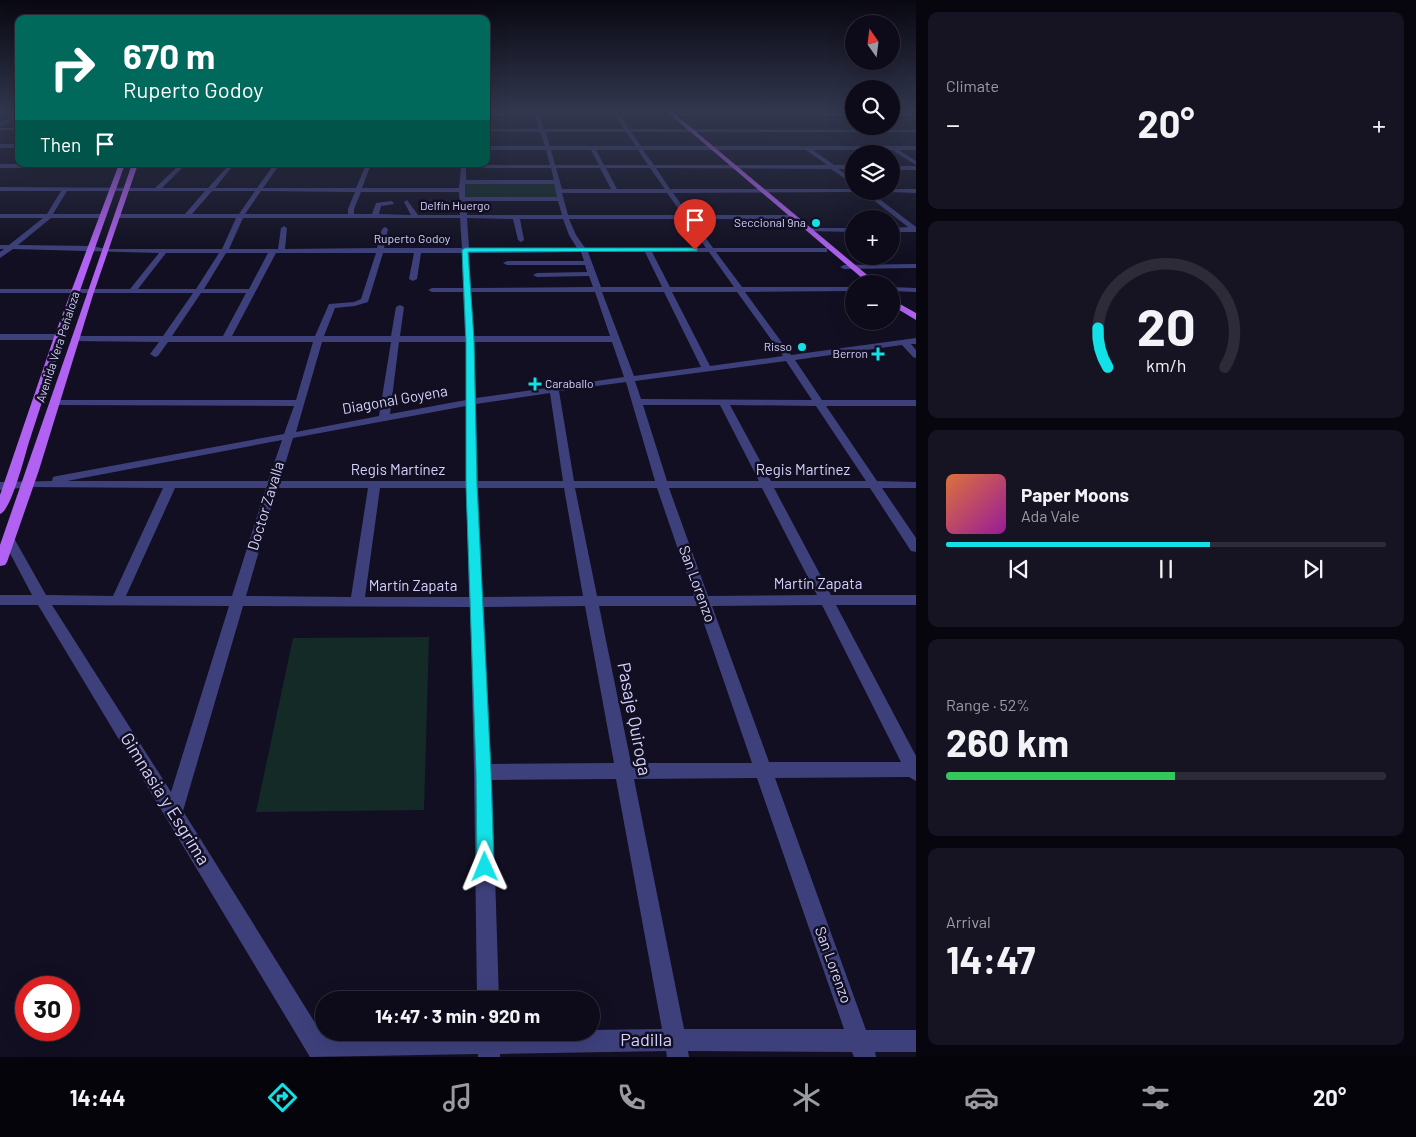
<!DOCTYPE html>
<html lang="en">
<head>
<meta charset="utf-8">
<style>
	body { margin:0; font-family:Barlow,sans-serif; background:#161422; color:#f1f3f6; height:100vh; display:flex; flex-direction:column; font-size:19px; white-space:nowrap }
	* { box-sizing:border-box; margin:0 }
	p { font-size:16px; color:#9a9ba2 }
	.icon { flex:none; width:28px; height:28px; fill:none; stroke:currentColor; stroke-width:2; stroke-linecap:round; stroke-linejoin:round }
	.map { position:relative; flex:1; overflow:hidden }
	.panel { display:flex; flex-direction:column; gap:12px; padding:12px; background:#07060e; width:500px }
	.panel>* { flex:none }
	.banner { position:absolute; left:15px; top:15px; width:475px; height:152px; border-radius:10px; box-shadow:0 5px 20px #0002,0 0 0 1px #2d2b38; background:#00695c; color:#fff; overflow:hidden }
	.needle { width:32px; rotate:346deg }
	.fabs { position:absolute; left:845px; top:15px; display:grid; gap:10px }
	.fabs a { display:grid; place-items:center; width:55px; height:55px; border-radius:50%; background:#0d0b19; box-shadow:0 5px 20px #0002,0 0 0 1px #2d2b38; font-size:25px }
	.speed { position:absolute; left:15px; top:976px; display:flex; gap:10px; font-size:25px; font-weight:700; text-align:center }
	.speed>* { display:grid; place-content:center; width:65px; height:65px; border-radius:50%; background:#0d0b19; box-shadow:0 5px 20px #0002,0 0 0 1px #2d2b38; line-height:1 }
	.speed .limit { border:8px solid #d22; background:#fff; color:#111 }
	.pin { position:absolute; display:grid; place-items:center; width:42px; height:42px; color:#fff; margin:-51px -21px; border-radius:50% 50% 50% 0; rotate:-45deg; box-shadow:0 0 5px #0007 }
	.pin .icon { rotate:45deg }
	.me { position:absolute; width:55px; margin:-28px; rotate:359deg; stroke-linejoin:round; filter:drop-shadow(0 0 4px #0008) }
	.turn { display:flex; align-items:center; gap:18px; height:105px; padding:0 25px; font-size:22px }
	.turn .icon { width:65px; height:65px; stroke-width:2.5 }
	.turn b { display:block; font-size:35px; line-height:42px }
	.then { display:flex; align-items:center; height:48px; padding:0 25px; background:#0003; gap:10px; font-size:19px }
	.big { font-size:38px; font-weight:700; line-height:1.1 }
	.panel .tile { flex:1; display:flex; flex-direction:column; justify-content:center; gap:8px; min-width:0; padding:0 18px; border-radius:10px; background:#161422 }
	.panel .dial { align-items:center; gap:0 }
	.dial svg { height:130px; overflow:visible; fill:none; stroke:#2d2b38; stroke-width:7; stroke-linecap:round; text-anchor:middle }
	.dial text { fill:#f1f3f6; stroke:none }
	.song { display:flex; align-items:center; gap:15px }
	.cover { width:60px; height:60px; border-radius:8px; background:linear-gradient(135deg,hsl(20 70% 55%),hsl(300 70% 35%)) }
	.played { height:5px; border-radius:2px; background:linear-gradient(90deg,#12e2e7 60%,#2d2b38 60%) }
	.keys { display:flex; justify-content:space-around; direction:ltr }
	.heat { display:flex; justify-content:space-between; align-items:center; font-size:28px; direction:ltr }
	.charge { height:8px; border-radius:4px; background:linear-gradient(90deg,#34c759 52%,#2d2b38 0) }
	.trip { position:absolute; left:315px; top:991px; width:285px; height:50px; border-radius:25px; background:#0d0b19; box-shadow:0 5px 20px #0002,0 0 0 1px #2d2b38; font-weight:700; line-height:50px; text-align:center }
	.tab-bar { display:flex; height:80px; justify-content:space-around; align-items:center; background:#05040a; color:#9a9ba2 }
	.tab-bar .icon { width:35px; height:35px }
	.tab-bar .current { color:#12e2e7 }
	.tab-bar b { font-size:22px; color:#f1f3f6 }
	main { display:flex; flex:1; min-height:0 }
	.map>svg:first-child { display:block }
	.green { fill:#132a27 }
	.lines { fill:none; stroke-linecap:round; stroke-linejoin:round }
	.minor { fill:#3e407c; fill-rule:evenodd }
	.major { fill:#b162f2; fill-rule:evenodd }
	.route { fill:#12e2e7; stroke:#0c9396 }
	.poi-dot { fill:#12e2e7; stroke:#110f21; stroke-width:2 }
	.labels { text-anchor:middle; stroke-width:5; stroke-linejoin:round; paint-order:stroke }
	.far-street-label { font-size:12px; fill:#d4d2fb; stroke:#110f21 }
	.far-poi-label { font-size:12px; fill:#d4d2fb; stroke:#110f21; text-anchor:end }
	.street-label { font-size:15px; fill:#d4d2fb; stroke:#110f21 }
	.near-street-label { font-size:18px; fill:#d4d2fb; stroke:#110f21 }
</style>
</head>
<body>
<main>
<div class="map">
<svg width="916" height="1057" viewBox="0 0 916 1057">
	<rect width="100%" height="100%" fill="#110f21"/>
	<path class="green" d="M464 183H553L558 198H464Z
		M429 637 424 810 256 812 293 638Z"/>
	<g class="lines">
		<path class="minor" d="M533 110H537L539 114H614L612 110H616L619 114H854V116H621L629 129 916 130V132H631L641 146H916V150H899L916 161V165L892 150H813L834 165H854V169H838L854 180V185L831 169 656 168 670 189H854L856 192 673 193 689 215H793L796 217 793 219H692L713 248H827V252H716L742 287H854V291L745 292 791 355 916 338V344H911L916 350V358L913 357 902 345 795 360 822 400H916V406H826L877 481 916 482V488H882L916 538V552L911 551 870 488H774L831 595H916V605H836L916 756V781L909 777 775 778 866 1030H916V1052H875L876 1057H854L852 1052 688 1051 689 1057H667L666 1051 500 1054V1057H478V1054L310 1057 38 605H0V595H32L3 540 9 536 15 540 46 595 113 596 163 488 30 487 0 490V482L52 481 53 477 57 476 284 434 294 406 54 405 50 404V400H296L313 342H168L158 356 155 357 150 354 159 342 72 341V337L75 336H163L193 293H0V289H130L159 253 13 249 0 258V252L4 249H0V245H9L43 218H0V214H47L61 191H0V187L155 188 177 167H134L131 165 132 164 550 165 546 150H486V146H545L540 132 486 131V129H539L535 116H486V114H534ZM540 116H616L624 129H544ZM545 132H626L636 146H550ZM551 150H591L599 165H555ZM596 150H638L648 165H604ZM643 150H806L827 165H654ZM183 167H227L208 188H162ZM232 167H272L257 188H215ZM278 167H365L356 188H263ZM370 167 461 168 459 188H362ZM466 168H551L554 180H466ZM556 168H600L611 189H562ZM606 168H650L665 189H617ZM465 184H554L557 197H465ZM67 191H205L185 214H117L114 216 117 218H236L222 249H106L92 246 18 245 51 218H104L107 216 104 214H53ZM212 191H255L239 214H192ZM261 191 355 192 348 209V214H245ZM361 192H459L460 215H418L407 200 404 202 411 215 379 214 381 206 394 204 392 201 376 203 372 214H354V209ZM562 193H667L683 215H568ZM466 201H558L562 215H467ZM243 218H460L462 248H384L388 229 385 227 382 229 377 248 285 249 287 228 284 226 281 228 278 249H229ZM467 218 513 219 518 240 521 242 524 240 520 219H563L569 235 577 248H469ZM569 219H685L706 248H585L576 235ZM581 252 584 261H507L503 263 507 265H585L587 272 537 273 533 275 537 277 589 276 593 287 471 288 469 253ZM588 252H645L662 287H601ZM652 252H709L734 287H670ZM166 253H219L196 289H138ZM226 253H268L249 289H204ZM276 253H376L361 299 354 302 329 304 315 336H232ZM383 253H414L409 279 413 281 417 279 421 253H462L463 288H432L428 290 432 292H463L465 336H400L404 307 400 305 396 307 391 336H324L335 308 355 306 368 302ZM471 292H595L610 336H474ZM602 292H664L701 367 634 376ZM672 292H737L783 356 710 366ZM201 293H246L223 336H172ZM322 342H391L379 416 296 432ZM399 342H466V400L390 414ZM474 342H612L624 377 476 398ZM786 361 812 400 641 399 635 381ZM626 382 655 481H574L559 391ZM550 393 563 481H478L476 404ZM643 405H720L759 481H667ZM730 405 816 406 866 481H771ZM466 406V481H280L293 438ZM282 440 268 481H67ZM175 488H266L232 596H126ZM277 488H368L351 597 246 596ZM380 488H466L469 597H365ZM478 488H564L583 596 483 597ZM575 488H657L694 596H597ZM669 488H762L817 595 708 596ZM52 605 229 606 171 792ZM822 605 901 762H769L712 606ZM243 606 470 607 474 772 477 1000H499L492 780 616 779 662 1029 591 1030V1032L322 1034 183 811ZM585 606 614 763 491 764 484 607ZM599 606H698L752 763H631ZM757 778 844 1029H684L634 779Z
			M19 114V117L0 126V123Z
			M891 114H916V116H891Z
			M0 128H19V130H0Z
			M0 144H19V148H0Z
			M0 164H121L124 166 121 168H0Z
			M891 166H916V170H891Z
			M891 189H916V193L889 192Z
			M862 191H869L916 227V232H891V228L908 227Z
			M809 228H854V232L807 231 806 230Z
			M916 264V268L844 269 840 267 844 265Z
			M891 287 916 288V292L891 291Z
			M0 334H58L62 337 58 340H0Z"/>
		<path class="major" d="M665 110H670L878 284H869Z
			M119 164H125C92 256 59 348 29 442 25 455 11 511 0 514V495L54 337Z
			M132 164H138L93 295 39 470 7 562 5 565 0 566V545Z
			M891 299 916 313V320L891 305Z"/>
	</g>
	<linearGradient id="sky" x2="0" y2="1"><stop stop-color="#090812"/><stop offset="0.43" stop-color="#32374e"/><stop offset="1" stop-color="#32374e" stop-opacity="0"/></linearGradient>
	<rect width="916" height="258" fill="url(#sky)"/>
	<path class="route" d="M695 248H697V251L468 252 474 340 477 485 491 772 494 867 492 873 485 876 479 873 477 867 476 772 466 485V340L462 250 465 248Z"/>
	<g class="poi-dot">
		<circle cx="816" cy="223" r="5"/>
		<circle cx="802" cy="347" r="5"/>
		<path d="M875.5 346.5h5v5h5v5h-5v5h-5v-5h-5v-5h5z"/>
		<path d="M532.5 376.5h5v5h5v5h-5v5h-5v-5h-5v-5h5z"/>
	</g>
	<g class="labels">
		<g class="far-street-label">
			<text x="455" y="210">Delfín Huergo</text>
			<text x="412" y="243">Ruperto Godoy</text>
			<text transform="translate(58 347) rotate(-72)" y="4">Avenida Vera Peñaloza</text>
		</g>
		<g class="far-poi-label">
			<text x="806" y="227">Seccional 9na</text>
			<text x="792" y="351">Risso</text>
			<text x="868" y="358">Berron</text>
			<text x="545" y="388" text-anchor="start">Caraballo</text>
		</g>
		<g class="street-label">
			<text transform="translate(395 400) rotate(-10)" y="5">Diagonal Goyena</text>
			<text x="398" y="475">Regis Martínez</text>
			<text x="803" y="475">Regis Martínez</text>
			<text transform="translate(266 506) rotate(-73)" y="5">Doctor Zavalla</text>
			<text transform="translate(697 584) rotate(70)" y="5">San Lorenzo</text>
			<text x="818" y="589">Martín Zapata</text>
			<text x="413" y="591">Martín Zapata</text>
			<text transform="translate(833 965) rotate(70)" y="5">San Lorenzo</text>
		</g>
		<g class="near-street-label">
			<text transform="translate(634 719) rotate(79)" y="6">Pasaje Quiroga</text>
			<text transform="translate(165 799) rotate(58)" y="6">Gimnasia y Esgrima</text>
			<text x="646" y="1046">Padilla</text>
		</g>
	</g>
</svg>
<div class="fabs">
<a><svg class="needle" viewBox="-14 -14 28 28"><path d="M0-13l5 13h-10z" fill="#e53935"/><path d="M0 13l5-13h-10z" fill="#9a9ba2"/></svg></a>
<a><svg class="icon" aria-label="search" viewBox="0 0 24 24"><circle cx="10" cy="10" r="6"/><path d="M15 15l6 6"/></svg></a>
<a><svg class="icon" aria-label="layers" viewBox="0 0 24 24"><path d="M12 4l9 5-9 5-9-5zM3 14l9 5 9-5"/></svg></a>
<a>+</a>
<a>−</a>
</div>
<div class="speed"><div class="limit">30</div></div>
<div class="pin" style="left:695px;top:250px;background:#d93025"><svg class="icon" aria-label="arrive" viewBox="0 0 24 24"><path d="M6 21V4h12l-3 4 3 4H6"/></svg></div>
<svg class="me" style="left:485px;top:867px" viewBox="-20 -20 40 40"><path d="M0-17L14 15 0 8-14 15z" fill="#12e2e7" stroke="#fff" stroke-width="4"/></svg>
<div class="trip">14:47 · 3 min · 920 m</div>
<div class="banner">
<div class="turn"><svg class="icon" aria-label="right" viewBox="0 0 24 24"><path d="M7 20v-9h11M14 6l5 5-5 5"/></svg><div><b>670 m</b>Ruperto Godoy</div></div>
<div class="then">Then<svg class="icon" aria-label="arrive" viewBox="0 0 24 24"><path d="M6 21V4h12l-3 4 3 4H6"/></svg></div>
</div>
</div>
<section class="panel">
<div class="tile"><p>Climate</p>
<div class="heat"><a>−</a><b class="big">20°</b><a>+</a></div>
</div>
<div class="tile dial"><svg viewBox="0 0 100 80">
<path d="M14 69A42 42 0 1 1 86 69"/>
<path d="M14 69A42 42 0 0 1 8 45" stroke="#12e2e7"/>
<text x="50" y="56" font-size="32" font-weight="700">20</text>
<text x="50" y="72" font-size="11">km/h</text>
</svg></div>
<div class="tile">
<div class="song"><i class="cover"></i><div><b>Paper Moons</b><p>Ada Vale</p></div></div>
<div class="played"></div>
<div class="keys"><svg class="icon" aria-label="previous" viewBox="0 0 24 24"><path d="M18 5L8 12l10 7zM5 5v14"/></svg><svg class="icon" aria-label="pause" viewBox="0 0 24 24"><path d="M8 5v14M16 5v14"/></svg><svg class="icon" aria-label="next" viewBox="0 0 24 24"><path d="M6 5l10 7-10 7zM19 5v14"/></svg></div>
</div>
<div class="tile"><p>Range · 52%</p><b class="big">260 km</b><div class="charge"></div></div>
<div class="tile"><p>Arrival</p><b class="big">14:47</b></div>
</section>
</main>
<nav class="tab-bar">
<b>14:44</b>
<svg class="icon current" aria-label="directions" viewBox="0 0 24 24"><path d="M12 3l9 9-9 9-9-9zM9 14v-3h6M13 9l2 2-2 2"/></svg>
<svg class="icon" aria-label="music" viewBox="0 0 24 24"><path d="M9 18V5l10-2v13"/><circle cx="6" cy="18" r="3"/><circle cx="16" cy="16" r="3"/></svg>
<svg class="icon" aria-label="phone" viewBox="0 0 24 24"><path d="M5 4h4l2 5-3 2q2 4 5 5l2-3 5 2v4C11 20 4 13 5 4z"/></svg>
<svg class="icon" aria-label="climate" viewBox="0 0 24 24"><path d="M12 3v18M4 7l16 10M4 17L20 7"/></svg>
<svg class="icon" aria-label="car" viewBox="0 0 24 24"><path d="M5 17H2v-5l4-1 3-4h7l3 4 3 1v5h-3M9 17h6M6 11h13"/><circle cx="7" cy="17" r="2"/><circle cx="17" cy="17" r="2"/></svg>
<svg class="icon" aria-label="filters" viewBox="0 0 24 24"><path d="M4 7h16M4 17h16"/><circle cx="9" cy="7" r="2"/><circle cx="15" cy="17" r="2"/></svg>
<b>20°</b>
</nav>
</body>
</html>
